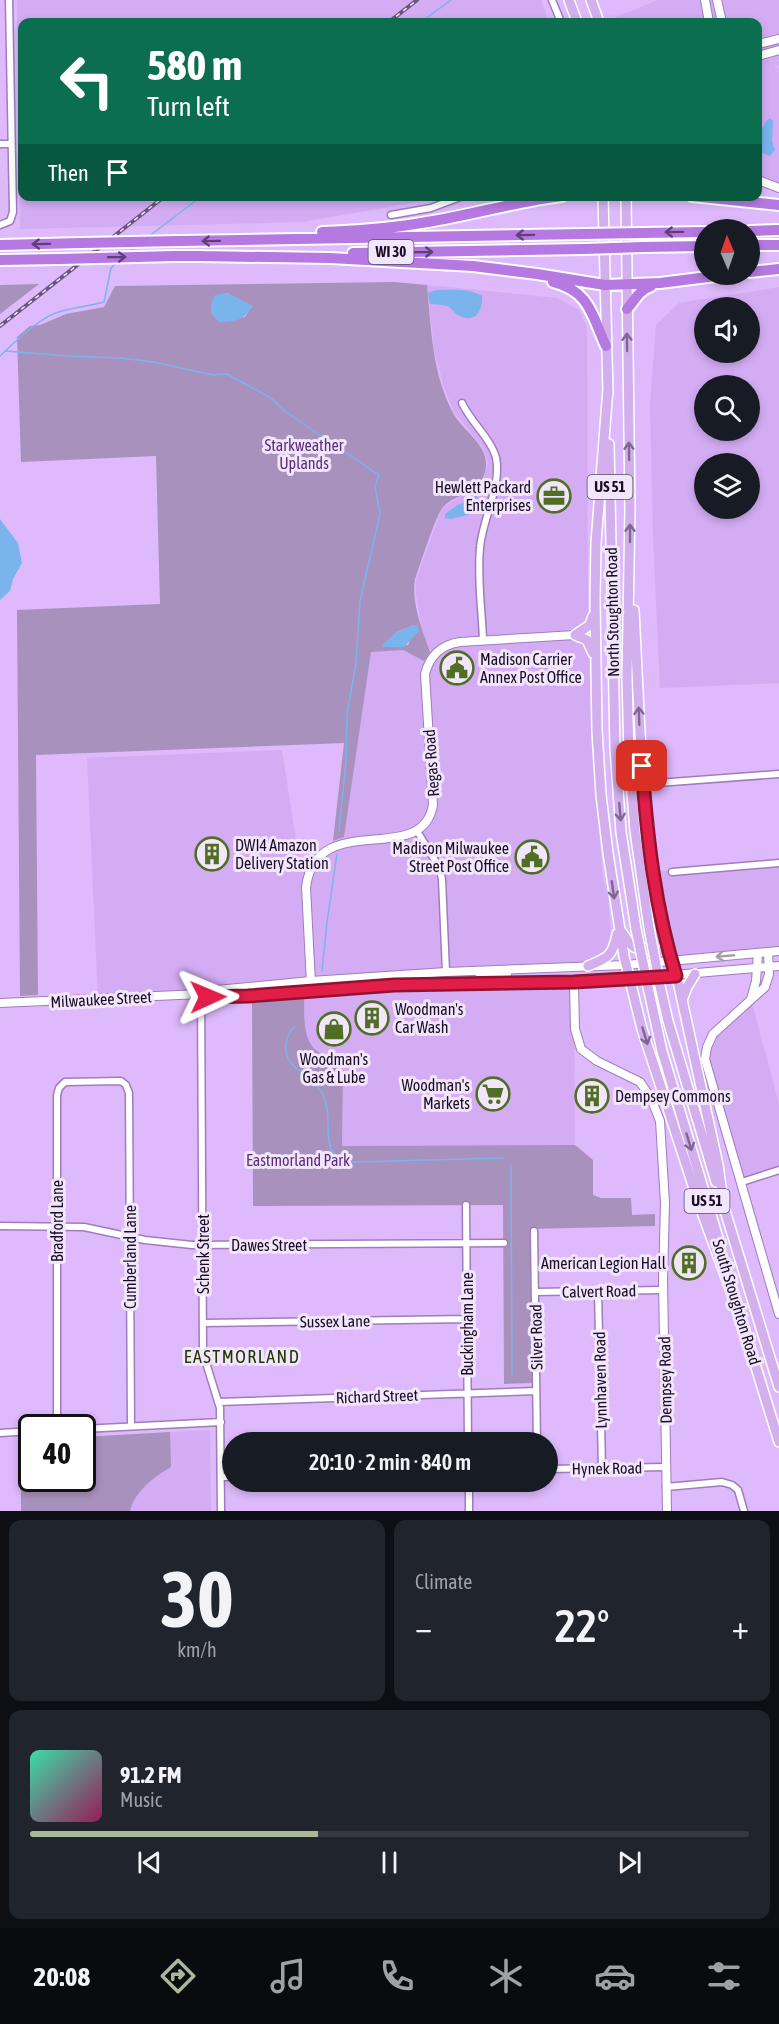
<!DOCTYPE html>
<html lang="en">
<head>
<meta charset="utf-8">
<style>
	body { margin:0; font-family:"Asap Condensed",sans-serif; background:#20242c; color:#f1f3f6; height:100vh; display:flex; flex-direction:column; font-size:22px; white-space:nowrap }
	* { box-sizing:border-box; margin:0 }
	p { font-size:20px; color:#9ea1a6 }
	.icon { flex:none; width:33px; height:33px; fill:none; stroke:currentColor; stroke-width:2; stroke-linecap:round; stroke-linejoin:round }
	.map { position:relative; height:1511px; overflow:hidden }
	.panel { display:flex; flex-direction:column; gap:9px; padding:9px; background:#0d0f14; flex:1 }
	.panel>* { flex:none }
	.hud { position:absolute; left:18px; top:18px; width:744px; height:183px; border-radius:12px; box-shadow:0 3px 9px #0003; background:#0b6e4f; color:#fff; overflow:hidden }
	.needle { width:39px; rotate:358deg }
	.tools { position:absolute; left:694px; top:219px; display:grid; gap:12px }
	.tools a { display:grid; place-items:center; width:66px; height:66px; border-radius:50%; background:#171b24; box-shadow:0 3px 9px #0003; font-size:30px }
	.speed { position:absolute; left:18px; top:1414px; display:flex; gap:12px; font-size:30px; font-weight:700; text-align:center }
	.speed>* { display:grid; place-content:center; width:78px; height:78px; border-radius:50%; background:#171b24; box-shadow:0 3px 9px #0003; line-height:1 }
	.speed .limit { border:3px solid #111; border-radius:9px; background:#fff; color:#111 }
	.pin { position:absolute; display:grid; place-items:center; width:51px; height:51px; color:#fff; margin:-26px; border-radius:12px; box-shadow:0 3px 9px #0006 }
	.me { position:absolute; width:66px; margin:-33px; rotate:89deg; stroke-linejoin:round; filter:drop-shadow(0 0 4px #0008) }
	.turn { display:flex; align-items:center; gap:21px; height:126px; padding:0 30px; font-size:27px }
	.turn .icon { width:78px; height:78px; stroke-width:2.5 }
	.turn b { display:block; font-size:42px; line-height:51px }
	.then { display:flex; align-items:center; height:57px; padding:0 30px; background:#0003; gap:12px; font-size:22px }
	.big { font-size:45px; font-weight:600; line-height:1.1 }
	.panel .tile { flex:1; display:flex; flex-direction:column; justify-content:center; gap:9px; min-width:0; padding:0 21px; border-radius:12px; background:#20242c }
	.panel .dial { align-items:center; gap:0 }
	.dial b { font-size:78px; line-height:1 }
	.song { display:flex; align-items:center; gap:18px }
	.cover { width:72px; height:72px; border-radius:9px; background:linear-gradient(135deg,hsl(160 70% 55%),hsl(330 70% 35%)) }
	.played { height:6px; border-radius:3px; background:linear-gradient(90deg,#a9b898 40%,#363941 40%) }
	.keys { display:flex; justify-content:space-around; direction:ltr }
	.heat { display:flex; justify-content:space-between; align-items:center; font-size:33px; direction:ltr }
	.panel .tiles { flex:1; display:grid; gap:9px; grid-template-columns:1fr 1fr }
	.tile:last-child { grid-column:span 2 }
	.trip { position:absolute; left:222px; top:1432px; width:336px; height:60px; border-radius:30px; background:#171b24; box-shadow:0 3px 9px #0003; font-weight:600; line-height:60px; text-align:center }
	.tab-bar { display:flex; height:96px; justify-content:space-around; align-items:center; background:#090b0e; color:#9ea1a6 }
	.tab-bar .icon { width:42px; height:42px }
	.tab-bar .active { color:#a9b898 }
	.tab-bar b { font-size:27px; color:#f1f3f6 }
	.map>svg:first-child { display:block }
	.built { fill:#d4acf4; fill-rule:evenodd }
	.green { fill:#a991bd; fill-rule:evenodd }
	.water { fill:#7ab4ed }
	.lines { fill:none; stroke-linecap:round; stroke-linejoin:round }
	.stream { stroke:#7ab4ed; stroke-width:1.5 }
	.minor-casing { stroke:#9f7dbb; stroke-width:9 }
	.tertiary-casing { stroke:#9f7dbb; stroke-width:10 }
	.primary-casing { stroke:#fff; stroke-width:12 }
	.motorway-casing { stroke:#fff; stroke-width:14 }
	.minor { stroke:#fff; stroke-width:6 }
	.tertiary { stroke:#fff; stroke-width:8 }
	.primary { stroke:#d3afed; stroke-width:9 }
	.motorway { stroke:#b579e1; stroke-width:10 }
	.rail-casing { stroke:#6b547d; stroke-width:4 }
	.rail { stroke:#f1e6fb; stroke-width:1.5; stroke-dasharray:4.5; stroke-linecap:butt }
	.primary-bridge-casing { stroke:#fff; stroke-width:12; stroke-linecap:butt }
	.motorway-bridge-casing { stroke:#fff; stroke-width:14; stroke-linecap:butt }
	.primary-bridge { stroke:#d3afed; stroke-width:9 }
	.motorway-bridge { stroke:#b579e1; stroke-width:10 }
	.oneway { stroke:#603e7a }
	.oneway2 { stroke:#806693 }
	.oneway3 { stroke:#a49ea8 }
	.route-casing { stroke:#92132f; stroke-width:15 }
	.route { stroke:#e11d48; stroke-width:10 }
	.labels { text-anchor:middle; stroke-width:6; stroke-linejoin:round; paint-order:stroke }
	.shield { fill:#f1e6fb; stroke:#5b4e65; stroke-width:1.5 }
	.shield-label { font-size:15px; font-weight:bold; fill:#1b0d25 }
	.park-label { font-size:16px; fill:#5d2d7c; stroke:#f1e6fb }
	.poi-label { font-size:16px; fill:#1b0d25; stroke:#f1e6fb; text-anchor:end }
	.street-label { font-size:16px; fill:#1b0d25; stroke:#f1e6fb }
	.neighbourhood-label { font-size:18px; letter-spacing:1.5px; fill:#223601; stroke:#f1e6fb }
</style>
</head>
<body>
<div class="map">
<svg width="779" height="1511" viewBox="0 0 779 1511">
	<rect width="100%" height="100%" fill="#deb9fc"/>
	<path class="built" d="M17 0H541L549 22H22V196L446 197 303 222 20 229Z
		M658 0H779V60L777 61H779V67L774 63 779 71V188L758 184V22H617L616 17Z
		M427 285 557 298 579 310 587 329 588 621 592 744 603 879 608 897 612 948 592 960 570 967 98 999 87 758 282 750 301 872H309L338 844 350 795 371 651 403 650 424 661 430 652 422 630 416 595V579L442 508 482 483 488 463 483 448 454 412 444 388 434 349Z
		M779 287V683L660 688 653 537 650 403 656 325 679 303ZM705 308H750V352H705ZM705 386H750V430H705ZM705 464H750V508H705Z
		M779 863V951L671 961 653 872Z
		M574 982 575 1145 342 1146 343 1072 338 1064 319 1053 310 1046 305 1033 304 996 312 991Z
		M751 999 779 1104V1171L742 1182 705 1059 710 1039Z
		M210 1430 211 1511H21L20 1440H31L32 1479H82L83 1437Z"/>
	<path class="green" d="M394 282 427 285C431 327 432 372 452 411 462 432 492 445 485 472 480 492 457 494 444 506 436 513 420 566 415 579 411 602 422 630 430 652L424 661 403 650 371 652 344 837 333 841 344 743 36 755 38 995 20 996 17 610 160 604 156 456 21 462 17 337 30 326 40 325 66 314 104 307 115 286ZM227 293 252 306 244 318ZM414 625 419 631 411 638 408 645H383L397 632Z
		M39 284 0 314V285Z
		M304 996C305 1017 301 1042 321 1054 330 1060 337 1062 343 1072L342 1146 575 1145 593 1160V1195L601 1198H631L632 1215 655 1214V1226L530 1229 532 1383 504 1384 503 1205 253 1206 252 1000Z
		M170 1432 171 1467C154 1477 135 1491 130 1511H21V1440H31L32 1479H82L83 1437Z"/>
	<path class="water" d="M770 118 773 121 772 141 775 150 770 156 758 151V133C763 129 764 122 770 118Z
		M437 290C452 290 469 288 482 296 483 310 476 324 460 316 455 314 453 310 449 307 444 304 436 305 430 304L428 293Z
		M227 293 253 306C241 321 239 321 219 322L211 313V303L215 295Z
		M476 496 478 498 468 515 451 519 445 518V514L456 506Z
		M0 519 18 543 22 563 13 579 10 591 0 600Z
		M414 625H417L419 631 404 647H383V644L397 632Z"/>
	<g class="lines">
		<path class="stream" d="M421 22 451 0
			M148 237 202 196
			M129 253 137 246
			M5 351 69 356 120 358 154 362 213 375 227 374 271 398 283 410 379 475 375 486 380 514 360 601 356 663 347 714 346 762 339 831
			M0 356C15 342 42 315 62 311 76 307 90 306 104 302L111 268 116 263
			M322 971 327 922 337 854
			M294 1027C289 1032 287 1037 286 1044 282 1069 313 1074 323 1094 336 1121 314 1160 354 1162L504 1158
			M511 1165 512 1375"/>
		<defs>
			<path id="minor" d="M552 0 561 22
				M0 144H11
				M391 215 431 208 463 196
				M0 225 10 221 13 212 9 0
				M462 403C470 421 492 440 496 458 502 485 482 520 480 548 477 578 482 610 483 640
				M658 783 779 774
				M417 831 439 867 442 879 446 972
				M672 872 779 863
				M201 994 203 1353 220 1408 221 1511
				M742 1182 779 1170
				M466 1205 468 1443
				M0 1226 84 1227 145 1240 192 1245 504 1243
				M534 1231 537 1443
				M598 1291 602 1468
				M535 1292 663 1290
				M203 1323 467 1319
				M218 1402 536 1391
				M57 1428V1095L59 1088 65 1082 121 1081 126 1085 129 1093 131 1426
				M82 1429 221 1422
				M0 1433 32 1431
				M548 1469 666 1467
				M221 1477H232
				M469 1482V1511
				M666 1487 722 1482 732 1485 738 1490 744 1511"/>
			<path id="tertiary" d="M705 0 709 22
				M717 0 722 22
				M758 44 779 39
				M758 56 779 50
				M758 180 779 188
				M768 952 769 974 765 987 713 1034 707 1047 705 1059 779 1314
				M480 976 507 974
				M574 982 575 1029 581 1049 597 1061 640 1082 651 1098 660 1121 665 1203 663 1281 667 1511
				M311 984 306 887C317 807 422 869 433 805L425 674C430 655 441 645 460 642L575 635
				M203 995 217 998 394 985 615 980 779 966
				M751 999 756 981 758 953
				M0 1003 201 994 217 990 311 981 446 972 626 965 779 951"/>
			<path id="primary" d="M569 0 577 22
				M591 0 599 22
				M603 196 608 394
				M626 196 630 509 627 676 629 756 635 831 649 928
				M608 388 596 543 595 600 597 731 601 795 608 853 624 956 642 1029 700 1207 740 1316
				M609 444 615 748 621 832 636 929
				M634 610 640 733 651 859 663 928 679 986 718 1165 724 1208
				M575 635 587 640 593 653
				M575 635 590 625 593 616
				M621 931C625 936 628 943 634 947 649 955 660 941 660 928
				M588 966C608 958 613 956 617 934
				M660 986 668 1021 716 1182
				M648 987 662 1051 718 1238
				M682 1000 687 987 695 974
				M723 1204 779 1387
				M739 1312 779 1442"/>
			<path id="motorway" d="M692 196 779 205
				M750 231 779 230
				M322 232C354 231 384 229 415 224 465 217 512 202 562 196
				M642 233 705 232
				M179 241 584 234
				M0 245 82 243
				M750 245H779
				M643 247 705 246
				M353 253 584 249
				M175 256H203
				M198 256 330 258 473 266 537 274 605 285 660 283 732 274
				M0 260 60 259
				M750 272 779 269
				M553 282C590 291 592 316 606 346
				M627 309C635 300 639 290 651 286"/>
		</defs>
		<use href="#minor" class="minor-casing"/>
		<use href="#tertiary" class="tertiary-casing"/>
		<use href="#primary" class="primary-casing"/>
		<use href="#motorway" class="motorway-casing"/>
		<use href="#minor" class="minor"/>
		<use href="#tertiary" class="tertiary"/>
		<use href="#primary" class="primary"/>
		<use href="#motorway" class="motorway"/>
		<defs>
			<path id="rail" d="M389 22 417 0
				M0 326 165 196"/>
		</defs>
		<use href="#rail" class="rail-casing"/>
		<use href="#rail" class="rail"/>
		<defs>
			<path id="primary-bridge" d="M649 928 660 986
				M636 929 648 987"/>
			<path id="motorway-bridge" d="M584 234 642 233
				M82 243 179 241
				M584 249 643 247
				M60 259 175 256"/>
		</defs>
		<use href="#primary-bridge" class="primary-bridge-casing"/>
		<use href="#motorway-bridge" class="motorway-bridge-casing"/>
		<use href="#primary-bridge" class="primary-bridge"/>
		<use href="#motorway-bridge" class="motorway-bridge"/>
	</g>
	<defs><path id="oneway-shaft" d="M-6 0H5M1.5-3L5.5 0L1.5 3" fill="none" stroke-width="1.6" stroke-linecap="round" stroke-linejoin="round" transform="scale(1.5)"/></defs>
	<g class="oneway">
		<use href="#oneway-shaft" transform="translate(674 232) rotate(179)"/>
		<use href="#oneway-shaft" transform="translate(525 235) rotate(179)"/>
		<use href="#oneway-shaft" transform="translate(211 241) rotate(179)"/>
		<use href="#oneway-shaft" transform="translate(41 244) rotate(179)"/>
		<use href="#oneway-shaft" transform="translate(424 252) rotate(-1)"/>
		<use href="#oneway-shaft" transform="translate(117 257) rotate(-1)"/>
	</g>
	<g class="oneway2">
		<use href="#oneway-shaft" transform="translate(627 342) rotate(-91)"/>
		<use href="#oneway-shaft" transform="translate(629 451) rotate(-91)"/>
		<use href="#oneway-shaft" transform="translate(630 533) rotate(-90)"/>
		<use href="#oneway-shaft" transform="translate(639 716) rotate(-92)"/>
		<use href="#oneway-shaft" transform="translate(620 812) rotate(85)"/>
		<use href="#oneway-shaft" transform="translate(613 890) rotate(82)"/>
		<use href="#oneway-shaft" transform="translate(645 1036) rotate(73)"/>
		<use href="#oneway-shaft" transform="translate(689 1142) rotate(73)"/>
	</g>
	<use class="oneway3" href="#oneway-shaft" transform="translate(725 956) rotate(175)"/>
	<g class="lines">
		<defs>
			<path id="route" d="M208 997 248 996 394 985 574 982 676 976C655 908 647 837 642 766"/>
		</defs>
		<use href="#route" class="route-casing"/>
		<use href="#route" class="route"/>
	</g>
	<defs>
		<symbol id="office-ring" viewBox="-11 -11 22 22"><circle r="9.5" fill="#f1e6fb" stroke="#506f25" stroke-width="1.5"/><path d="M-6-3h4V-5.5h4V-3h4V5H-6ZM-1-4.5V-3h2v-1.5ZM-6 0V1H6V0Z" fill="#506f25"/></symbol>
		<symbol id="civic-ring" viewBox="-11 -11 22 22"><circle r="9.5" fill="#f1e6fb" stroke="#506f25" stroke-width="1.5"/><path d="M-.6-6.5H3V-4.5H.6V-3L4-1V1h2V6H-6V1h2V-1L-.6-3ZM-1.2 2.5V6h2.4V2.5Z" fill="#506f25"/></symbol>
		<symbol id="building-ring" viewBox="-11 -11 22 22"><circle r="9.5" fill="#f1e6fb" stroke="#506f25" stroke-width="1.5"/><path d="M-4-6H4V6H1V3H-1V6H-4ZM-2.5-4.3h1.7v1.8h-1.7ZM.8-4.3h1.7v1.8H.8ZM-2.5-1h1.7V.8h-1.7ZM.8-1h1.7V.8H.8Z" fill="#506f25"/></symbol>
		<symbol id="shop-ring" viewBox="-11 -11 22 22"><circle r="9.5" fill="#f1e6fb" stroke="#506f25" stroke-width="1.5"/><path d="M-5-2.5h2.3a2.7 3.5 0 0 1 5.4 0H5L5.5 6h-11ZM-1.5-2.5h3a1.5 2.3 0 0 0-3 0Z" fill="#506f25"/></symbol>
		<symbol id="supermarket-ring" viewBox="-11 -11 22 22"><circle r="9.5" fill="#f1e6fb" stroke="#506f25" stroke-width="1.5"/><path d="M-6-5.5h2.5l.6 2H6L4.5 2H-2.5L-4.4-4H-6ZM-1.5 3.2a1.3 1.3 0 1 0 .1 0ZM3 3.2a1.3 1.3 0 1 0 .1 0Z" fill="#506f25"/></symbol>
	</defs>
	<g fill-rule="evenodd">
		<use href="#office-ring" x="535" y="477" width="38" height="38"/>
		<use href="#civic-ring" x="438" y="649" width="38" height="38"/>
		<use href="#building-ring" x="193" y="835" width="38" height="38"/>
		<use href="#civic-ring" x="513" y="838" width="38" height="38"/>
		<use href="#building-ring" x="353" y="999" width="38" height="38"/>
		<use href="#shop-ring" x="315" y="1010" width="38" height="38"/>
		<use href="#supermarket-ring" x="474" y="1075" width="38" height="38"/>
		<use href="#building-ring" x="573" y="1077" width="38" height="38"/>
		<use href="#building-ring" x="670" y="1244" width="38" height="38"/>
	</g>
	<g class="labels">
		<g class="shield">
			<rect x="368.5" y="240" width="45" height="24" rx="4.5"/>
			<rect x="587.5" y="475" width="45" height="24" rx="4.5"/>
			<rect x="684.5" y="1189" width="45" height="24" rx="4.5"/>
		</g>
		<g class="shield-label">
			<text x="391" y="257">WI 30</text>
			<text x="610" y="492">US 51</text>
			<text x="707" y="1206">US 51</text>
		</g>
		<g class="park-label">
			<text x="304" y="451">Starkweather<tspan x="304" dy="18">Uplands</tspan></text>
			<text x="298" y="1166">Eastmorland Park</text>
		</g>
		<g class="poi-label">
			<text x="531" y="493">Hewlett Packard<tspan x="531" dy="18">Enterprises</tspan></text>
			<text x="480" y="665" text-anchor="start">Madison Carrier<tspan x="480" dy="18">Annex Post Office</tspan></text>
			<text x="235" y="851" text-anchor="start">DWI4 Amazon<tspan x="235" dy="18">Delivery Station</tspan></text>
			<text x="509" y="854">Madison Milwaukee<tspan x="509" dy="18">Street Post Office</tspan></text>
			<text x="395" y="1015" text-anchor="start">Woodman's<tspan x="395" dy="18">Car Wash</tspan></text>
			<text x="334" y="1065" text-anchor="middle">Woodman's<tspan x="334" dy="18">Gas &amp; Lube</tspan></text>
			<text x="470" y="1091">Woodman's<tspan x="470" dy="18">Markets</tspan></text>
			<text x="615" y="1102" text-anchor="start">Dempsey Commons</text>
			<text x="666" y="1269">American Legion Hall</text>
		</g>
		<g class="street-label">
			<text transform="translate(612 612) rotate(-91)" y="6">North Stoughton Road</text>
			<text transform="translate(431 763) rotate(-94)" y="6">Regas Road</text>
			<text transform="translate(101 999) rotate(-3)" y="6">Milwaukee Street</text>
			<text transform="translate(57 1221) rotate(-90)" y="6">Bradford Lane</text>
			<text x="269" y="1251">Dawes Street</text>
			<text transform="translate(203 1254) rotate(-90)" y="6">Schenk Street</text>
			<text transform="translate(130 1257) rotate(-90)" y="6">Cumberland Lane</text>
			<text transform="translate(599 1291) rotate(-1)" y="6">Calvert Road</text>
			<text transform="translate(737 1302) rotate(73)" y="6">South Stoughton Road</text>
			<text transform="translate(335 1321) rotate(-1)" y="6">Sussex Lane</text>
			<text transform="translate(467 1324) rotate(-90)" y="6">Buckingham Lane</text>
			<text transform="translate(536 1337) rotate(-91)" y="6">Silver Road</text>
			<text transform="translate(600 1380) rotate(-91)" y="6">Lynnhaven Road</text>
			<text transform="translate(665 1380) rotate(-91)" y="6">Dempsey Road</text>
			<text transform="translate(377 1396) rotate(-2)" y="6">Richard Street</text>
			<text transform="translate(607 1468) rotate(-1)" y="6">Hynek Road</text>
		</g>
		<g class="neighbourhood-label">
			<text x="242" y="1363">EASTMORLAND</text>
		</g>
	</g>
</svg>
<div class="tools">
<a><svg class="needle" viewBox="-14 -14 28 28"><path d="M0-13l5 13h-10z" fill="#e53935"/><path d="M0 13l5-13h-10z" fill="#9ea1a6"/></svg></a>
<a><svg class="icon" aria-label="sound" viewBox="0 0 24 24"><path d="M4 9h4l5-4v14l-5-4H4zM17 9q2 3 0 6"/></svg></a>
<a><svg class="icon" aria-label="search" viewBox="0 0 24 24"><circle cx="10" cy="10" r="6"/><path d="M15 15l6 6"/></svg></a>
<a><svg class="icon" aria-label="layers" viewBox="0 0 24 24"><path d="M12 4l9 5-9 5-9-5zM3 14l9 5 9-5"/></svg></a>
</div>
<div class="speed"><div class="limit">40</div></div>
<div class="pin" style="left:642px;top:766px;background:#d93025"><svg class="icon" aria-label="arrive" viewBox="0 0 24 24"><path d="M6 21V4h12l-3 4 3 4H6"/></svg></div>
<svg class="me" style="left:208px;top:997px" viewBox="-20 -20 40 40"><path d="M0-17L14 15 0 8-14 15z" fill="#e11d48" stroke="#fff" stroke-width="4"/></svg>
<div class="trip">20:10 · 2 min · 840 m</div>
<div class="hud">
<div class="turn"><svg class="icon" aria-label="left" viewBox="0 0 24 24"><path d="M17 20v-9H6M10 6l-5 5 5 5"/></svg><div><b>580 m</b>Turn left</div></div>
<div class="then">Then<svg class="icon" aria-label="arrive" viewBox="0 0 24 24"><path d="M6 21V4h12l-3 4 3 4H6"/></svg></div>
</div>
</div>
<section class="panel">
<div class="tiles">
<div class="tile dial"><b>30</b><p>km/h</p></div>
<div class="tile"><p>Climate</p>
<div class="heat"><a>−</a><b class="big">22°</b><a>+</a></div>
</div>
<div class="tile">
<div class="song"><i class="cover"></i><div><b>91.2 FM</b><p>Music</p></div></div>
<div class="played"></div>
<div class="keys"><svg class="icon" aria-label="previous" viewBox="0 0 24 24"><path d="M18 5L8 12l10 7zM5 5v14"/></svg><svg class="icon" aria-label="pause" viewBox="0 0 24 24"><path d="M8 5v14M16 5v14"/></svg><svg class="icon" aria-label="next" viewBox="0 0 24 24"><path d="M6 5l10 7-10 7zM19 5v14"/></svg></div>
</div>
</div>
</section>
<nav class="tab-bar">
<b>20:08</b>
<svg class="icon active" aria-label="directions" viewBox="0 0 24 24"><path d="M12 3l9 9-9 9-9-9zM9 14v-3h6M13 9l2 2-2 2"/></svg>
<svg class="icon" aria-label="music" viewBox="0 0 24 24"><path d="M9 18V5l10-2v13"/><circle cx="6" cy="18" r="3"/><circle cx="16" cy="16" r="3"/></svg>
<svg class="icon" aria-label="phone" viewBox="0 0 24 24"><path d="M5 4h4l2 5-3 2q2 4 5 5l2-3 5 2v4C11 20 4 13 5 4z"/></svg>
<svg class="icon" aria-label="climate" viewBox="0 0 24 24"><path d="M12 3v18M4 7l16 10M4 17L20 7"/></svg>
<svg class="icon" aria-label="car" viewBox="0 0 24 24"><path d="M5 17H2v-5l4-1 3-4h7l3 4 3 1v5h-3M9 17h6M6 11h13"/><circle cx="7" cy="17" r="2"/><circle cx="17" cy="17" r="2"/></svg>
<svg class="icon" aria-label="filters" viewBox="0 0 24 24"><path d="M4 7h16M4 17h16"/><circle cx="9" cy="7" r="2"/><circle cx="15" cy="17" r="2"/></svg>
</nav>
</body>
</html>
